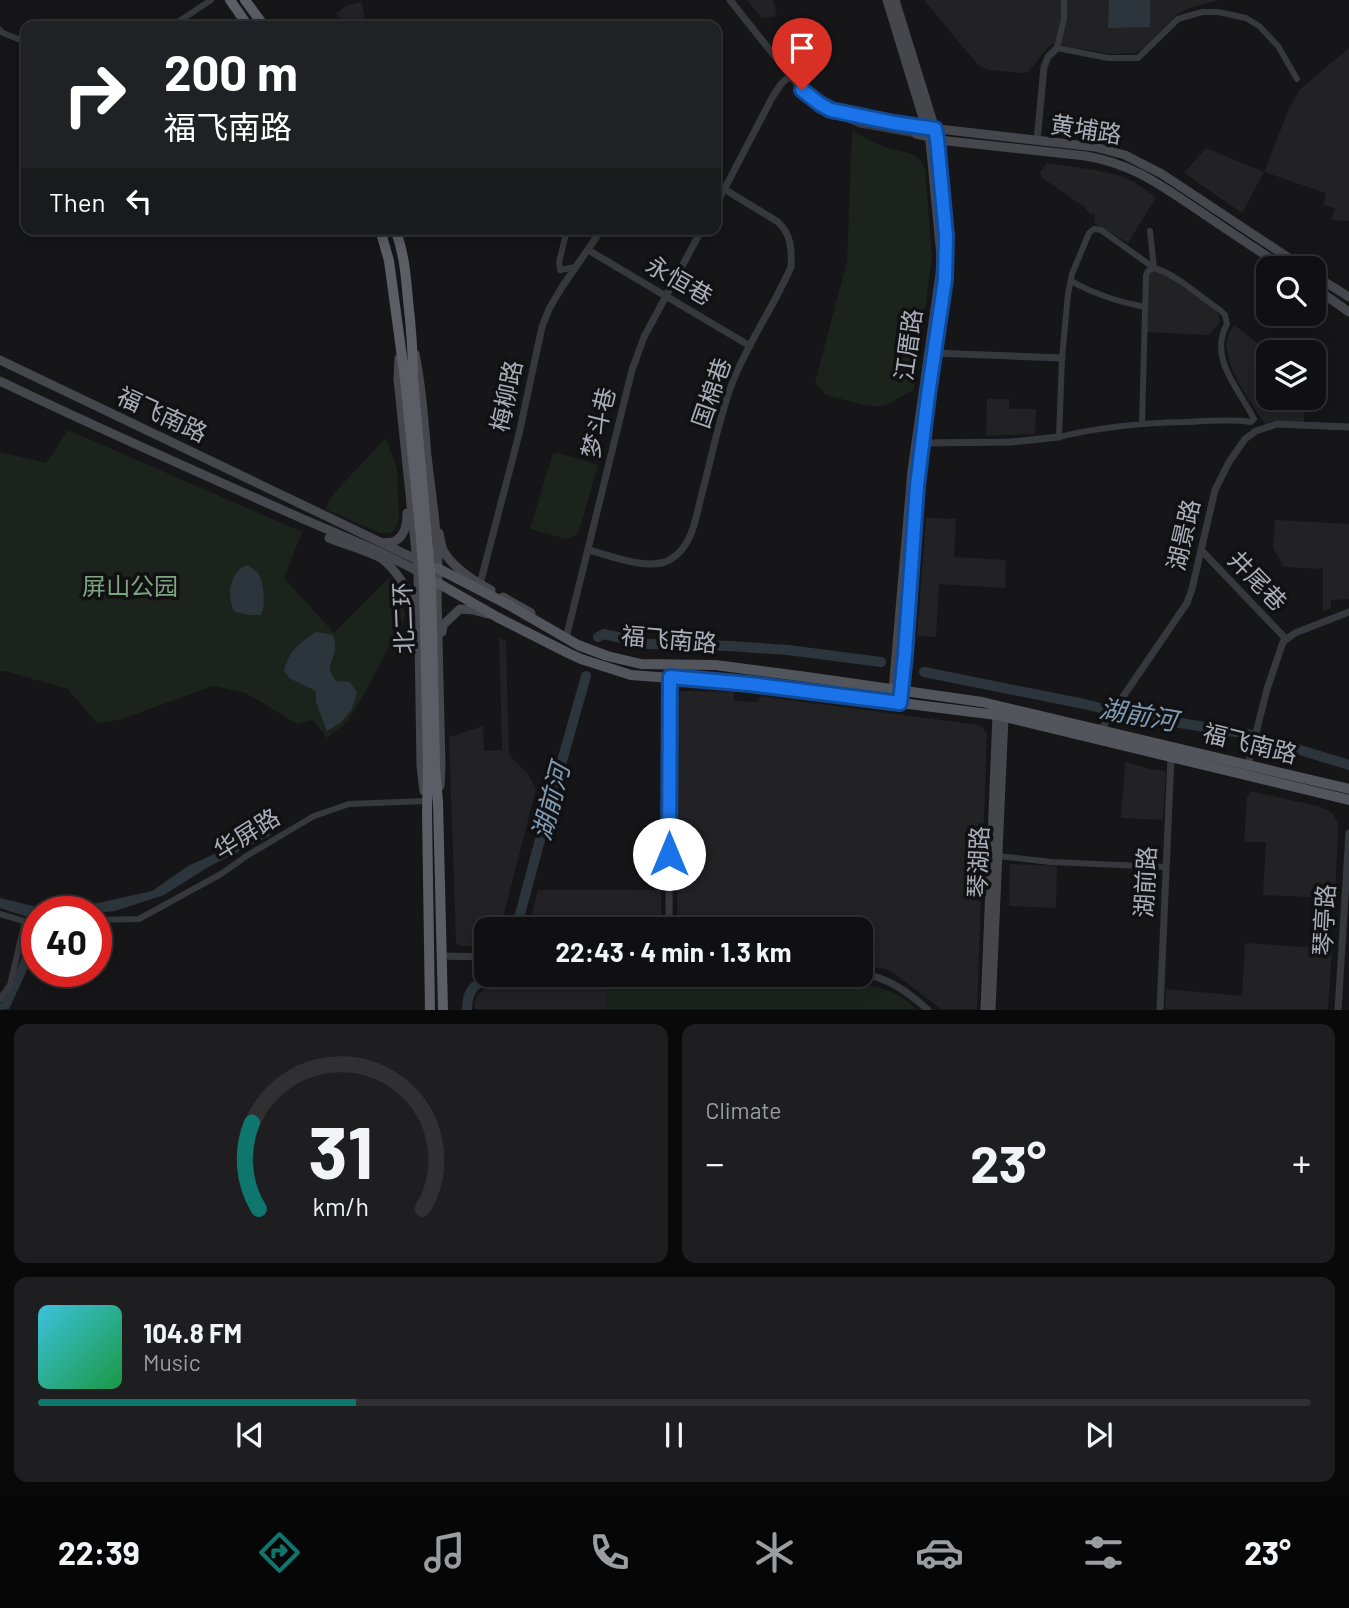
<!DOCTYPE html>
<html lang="en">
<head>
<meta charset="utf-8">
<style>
	body { margin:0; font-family:Barlow,"Noto Sans SC",sans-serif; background:#1e1e20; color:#f1f3f6; height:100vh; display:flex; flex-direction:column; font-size:26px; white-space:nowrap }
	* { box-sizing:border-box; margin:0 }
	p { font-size:23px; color:#9c9d9f }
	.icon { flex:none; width:38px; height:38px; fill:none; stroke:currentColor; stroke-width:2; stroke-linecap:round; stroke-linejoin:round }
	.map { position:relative; height:1010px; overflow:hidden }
	.side { display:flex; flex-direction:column; gap:14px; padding:14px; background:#09090a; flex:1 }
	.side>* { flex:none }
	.guide { position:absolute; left:21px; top:21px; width:700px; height:214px; border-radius:14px; box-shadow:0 4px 18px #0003,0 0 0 2px #303032; background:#202124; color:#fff; overflow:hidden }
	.buttons { position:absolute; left:1256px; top:256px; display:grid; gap:14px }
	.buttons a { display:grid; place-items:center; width:70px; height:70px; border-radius:14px; background:#101012; box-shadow:0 4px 18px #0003,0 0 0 2px #303032; font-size:35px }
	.speed { position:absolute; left:21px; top:896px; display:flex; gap:14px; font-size:35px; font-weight:700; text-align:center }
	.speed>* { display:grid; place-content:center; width:91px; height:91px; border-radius:50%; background:#101012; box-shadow:0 4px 18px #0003,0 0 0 2px #303032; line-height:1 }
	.speed .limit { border:10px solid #d22; background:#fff; color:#111 }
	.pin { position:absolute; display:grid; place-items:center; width:60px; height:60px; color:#fff; margin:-72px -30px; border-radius:50% 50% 50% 0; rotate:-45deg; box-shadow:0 0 7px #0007 }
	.pin .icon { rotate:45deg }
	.me { position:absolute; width:77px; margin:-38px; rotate:0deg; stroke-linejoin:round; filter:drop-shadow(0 0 5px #0008) }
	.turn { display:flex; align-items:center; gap:24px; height:147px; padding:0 28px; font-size:32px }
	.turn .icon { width:91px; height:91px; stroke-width:2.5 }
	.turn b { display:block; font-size:49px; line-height:60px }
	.then { display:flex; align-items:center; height:66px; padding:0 28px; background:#0003; gap:14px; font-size:26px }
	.big { font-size:52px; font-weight:700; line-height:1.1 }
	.side .widget { flex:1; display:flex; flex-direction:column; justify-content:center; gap:10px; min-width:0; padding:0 24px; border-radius:14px; background:#1e1e20 }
	.side .dial { align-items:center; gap:0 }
	.dial svg { height:182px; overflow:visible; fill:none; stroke:#303032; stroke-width:7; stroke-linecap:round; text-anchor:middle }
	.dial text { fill:#f1f3f6; stroke:none }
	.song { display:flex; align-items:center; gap:21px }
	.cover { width:84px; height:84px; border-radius:10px; background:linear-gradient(135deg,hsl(190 70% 55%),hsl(140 70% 35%)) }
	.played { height:7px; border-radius:4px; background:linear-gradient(90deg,#0f766e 25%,#303032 25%) }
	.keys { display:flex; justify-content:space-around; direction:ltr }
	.heat { display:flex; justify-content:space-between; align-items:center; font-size:38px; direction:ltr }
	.side .tiles { flex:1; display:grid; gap:14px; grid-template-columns:1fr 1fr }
	.widget:last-child { grid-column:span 2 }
	.trip { position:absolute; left:474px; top:917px; width:399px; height:70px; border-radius:14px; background:#101012; box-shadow:0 4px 18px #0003,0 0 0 2px #303032; font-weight:700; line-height:70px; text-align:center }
	.dock { display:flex; height:112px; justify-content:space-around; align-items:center; background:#060607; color:#9c9d9f }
	.dock .icon { width:49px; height:49px }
	.dock .selected { color:#0f766e }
	.dock b { font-size:32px; color:#f1f3f6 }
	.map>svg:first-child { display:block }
	.built { fill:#222225 }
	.green { fill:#1c231d }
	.water { fill:#2c353c }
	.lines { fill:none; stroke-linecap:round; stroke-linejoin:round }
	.river { stroke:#2c353c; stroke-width:10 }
	.minor { stroke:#37383d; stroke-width:6 }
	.tertiary { stroke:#37383d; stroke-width:7 }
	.secondary { stroke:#45474d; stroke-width:9 }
	.primary { stroke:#53555c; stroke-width:10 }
	.trunk { stroke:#5b5e65; stroke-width:10 }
	.trunk-bridge { stroke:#5b5e65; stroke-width:10 }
	.route-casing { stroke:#114b97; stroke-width:18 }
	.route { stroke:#1a73e8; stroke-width:12 }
	.labels { text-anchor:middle; stroke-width:7; stroke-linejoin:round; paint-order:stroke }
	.street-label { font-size:24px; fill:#a8adb8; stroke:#111113 }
	.park-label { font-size:24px; fill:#7fa381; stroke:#111113 }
	.water-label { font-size:26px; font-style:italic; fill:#7f9bb3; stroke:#111113 }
</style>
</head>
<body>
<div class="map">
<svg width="1349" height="1010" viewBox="0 0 1349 1010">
	<rect width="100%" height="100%" fill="#161618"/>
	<path class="built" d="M747 0H773L777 16 762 18Z
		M924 0H1219L1192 7 1178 14 1147 45 1135 53 1113 54 1051 44 1028 72 1023 73 988 70 978 65Z
		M362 2 366 26H347L336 14 347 5Z
		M1349 48V221L1331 220 1335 208 1323 205 1326 193 1264 172 1242 213 1184 173 1206 148 1264 172 1288 111 1300 89Z
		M1047 163 1095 170 1118 175 1134 182 1156 197 1128 243 1094 223 1095 215 1093 213 1091 215 1083 206 1042 178 1040 172Z
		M1155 270 1162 272 1218 312 1220 322 1209 335 1146 332 1148 275 1151 272Z
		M1234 325 1269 352V397H1305L1304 422 1272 421 1265 424 1238 382 1230 364 1226 345 1228 335Z
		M987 399H1009V409H1036L1035 434 986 436Z
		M926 518 956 519 954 557 1006 560 1005 588 939 584 936 637 917 636Z
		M1275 520 1349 524V599L1331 600V608L1323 611V569L1284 567 1273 548Z
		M499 638 506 641 509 755 528 774 536 789 500 929H486V947L461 946 458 945 456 942 449 737 483 726 484 751 502 750Z
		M681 691 734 692V701L758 702 760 696 979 725 987 733 977 1009H941L895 974 885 969 861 965V929H677L678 697Z
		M1125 762 1150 769 1166 771 1163 820 1121 818Z
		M1250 791 1318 806 1329 811 1333 814 1338 824V831L1335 898 1263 895 1266 842H1244L1247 798Z
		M1010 864 1057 866 1056 908 1009 906Z
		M538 890H661V929H528Z
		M1245 943 1332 949 1328 1009H1165L1166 989 1242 996Z
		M505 975H608L607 1009H475L474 1003 477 995Z"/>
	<path class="green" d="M852 131C863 136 876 144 888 148 903 153 919 151 925 169L932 257 914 390 884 406H868L826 395 815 383 847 261Z
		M68 430 302 532 284 578 334 633 389 578 400 599 405 615 367 689 348 721 327 738 313 720 297 724 246 693 213 686 119 720 97 723 68 689 5 671H0V452L46 463Z
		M386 438 397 469 399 520 394 530 389 533H380L325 509 335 492Z
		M558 453 598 465 579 531 575 535 566 539 530 529 552 456 553 454Z
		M608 975H704L865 983 866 985C887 989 901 994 916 1009H607Z"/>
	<path class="water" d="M1109 0H1150V27L1108 28Z
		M248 565C249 566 257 572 258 573 264 582 266 606 261 615H251L235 612C228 601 228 582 238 571 240 568 245 567 248 565Z
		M316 632 333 635C334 639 335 643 335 647 334 663 324 665 336 681L350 682 357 693 351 711 340 723 327 731 316 702V691L289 678 284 670C291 648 298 645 316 632Z
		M267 830 271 835 210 866 164 895 115 911 96 913 37 912 36 951 9 1009 0 1010V1004L7 994 27 944 31 918 0 908V898L41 908 89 905 152 891 188 866Z"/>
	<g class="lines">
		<path class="river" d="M598 637 604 634 648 644 729 646 788 650 881 662
			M924 672 1084 704 1125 714 1248 734 1349 765
			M516 929 544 825 586 676
			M467 1010C467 988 475 986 490 975"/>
		<path class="minor" d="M1064 0V19L1057 48 1108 58H1138L1178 19 1202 12H1218L1246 18 1259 26 1278 46 1297 79
			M172 26 211 0
			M0 30 3 33 26 42
			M441 229 506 231V229
			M548 229 566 234 559 262 560 270 575 267
			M1150 231 1154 268
			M397 235 438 229
			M1071 281C1094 294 1119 302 1145 307
			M1142 424 1146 275 1148 271 1154 268C1178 275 1198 296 1220 310L1225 315 1227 324C1208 358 1239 389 1254 419L1251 422C1229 419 1207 421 1185 422 1142 423 1100 427 1059 437L1062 358 1068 294 1072 274 1089 233 1094 229 1101 230 1154 268
			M998 856 1051 862 1166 867
			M0 914 27 922H37
			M96 920 139 919 221 874 248 855 314 816 349 804 425 801
			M0 999 10 985 25 921"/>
		<path class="tertiary" d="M730 0 796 83 820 104 831 110 846 114 913 126
			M837 114 860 124 916 134
			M1037 141 1044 67 1048 57 1057 48
			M716 205 773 96 781 84 790 76
			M588 250 750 346
			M934 353 1062 358
			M922 443 1011 442 1059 437
			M589 550C611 556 651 572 671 559 693 546 696 516 702 493 712 456 719 417 733 381 749 341 774 306 791 267 792 249 791 234 778 222L716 184
			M1201 550 1286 639
			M480 584 519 434 542 327 549 309 562 287 602 229
			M566 638 632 370 644 337 702 229
			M1101 729 1187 603 1192 589 1215 490 1229 462 1245 439 1256 431 1277 424 1349 427
			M1248 765 1267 689 1283 642 1295 633 1349 612
			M669 929 670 677
			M442 956 486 957
			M861 974C888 977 908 992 928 1010
			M1160 1010 1171 757
			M1338 1010 1349 833"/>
		<path class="secondary" d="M887 0 930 141 941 256 940 274 912 471 892 702
			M895 0 935 129 939 151 947 249 944 293 928 395 917 487 905 654 899 703
			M913 126 1095 147 1125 155 1162 174 1304 268
			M916 134 948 141 1086 156C1133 164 1160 185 1198 210 1227 230 1256 249 1285 268
			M1314 275 1349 297
			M1314 287 1349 312
			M415 354C422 387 424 422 427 456 432 500 441 553 437 597L441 766 440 786
			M399 358 398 379 418 571 421 765 424 791
			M0 360 426 564
			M0 381C95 427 191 469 287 512 334 533 383 551 428 577
			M439 533C440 538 441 545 443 550 451 566 475 582 491 590
			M329 538C343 544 371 552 382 559 398 571 409 592 417 610
			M382 543C386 542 391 543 395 541 405 536 407 522 407 513
			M503 597 531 613
			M442 632 443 625 460 609 473 610 488 614
			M985 1010 997 715
			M991 1010 1004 717"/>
		<path class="primary" d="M437 568 507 604 578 645 607 656 641 664 715 665 807 677 982 702 1349 789
			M438 583 497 617 568 653 581 659 631 675 749 684 997 715 1349 800"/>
		<path class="trunk" d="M230 0 248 26
			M245 0 264 26
			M380 229 389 261 405 379
			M395 229C404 252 406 276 408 300 411 326 413 352 413 378
			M428 766 427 813 430 1010
			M435 766 438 802 443 1010"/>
		<path class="trunk-bridge" d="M413 378 431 583 435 766
			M405 379 421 539 424 583 428 766"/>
	</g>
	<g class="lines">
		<defs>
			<path id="route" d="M669 854 670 677 749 684 900 703 905 654 917 486 928 395 945 279 946 236 937 139 935 129 894 123 831 110 820 104 802 90"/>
		</defs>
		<use href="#route" class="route-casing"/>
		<use href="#route" class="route"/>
	</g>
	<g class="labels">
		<g class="street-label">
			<text transform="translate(1086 130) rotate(9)" y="8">黄埔路</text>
			<text transform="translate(679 281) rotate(30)" y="8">永恒巷</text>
			<text transform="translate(909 345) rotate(-82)" y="8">江厝路</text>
			<text transform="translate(712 393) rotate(-71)" y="8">国棉巷</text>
			<text transform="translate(507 396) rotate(-78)" y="8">梅柳路</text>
			<text transform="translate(162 415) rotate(25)" y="8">福飞南路</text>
			<text transform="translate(599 423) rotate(-76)" y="8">梦斗巷</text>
			<text transform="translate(1184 535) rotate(-77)" y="8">湖景路</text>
			<text transform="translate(1257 581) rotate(46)" y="8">井尾巷</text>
			<text transform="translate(404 618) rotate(-92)" y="8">北二环</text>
			<text transform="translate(669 640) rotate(5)" y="8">福飞南路</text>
			<text transform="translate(1250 744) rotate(14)" y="8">福飞南路</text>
			<text transform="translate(247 834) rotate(-32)" y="8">华屏路</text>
			<text transform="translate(979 862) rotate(-88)" y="8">琴湖路</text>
			<text transform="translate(1146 882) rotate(-87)" y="8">湖前路</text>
			<text transform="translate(1325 920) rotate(-87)" y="8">琴亭路</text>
		</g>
		<g class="park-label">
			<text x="130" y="595">屏山公园</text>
		</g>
		<g class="water-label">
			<text transform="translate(1138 715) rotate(10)" y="9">湖前河</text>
			<text transform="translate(551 802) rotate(-75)" y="9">湖前河</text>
		</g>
	</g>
</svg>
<div class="buttons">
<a><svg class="icon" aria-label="search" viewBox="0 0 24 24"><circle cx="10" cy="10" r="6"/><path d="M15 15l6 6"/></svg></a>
<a><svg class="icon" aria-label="layers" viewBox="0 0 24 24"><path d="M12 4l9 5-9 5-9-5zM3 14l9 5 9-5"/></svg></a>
</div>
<div class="speed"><div class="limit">40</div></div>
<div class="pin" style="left:802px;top:90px;background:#d93025"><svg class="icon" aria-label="arrive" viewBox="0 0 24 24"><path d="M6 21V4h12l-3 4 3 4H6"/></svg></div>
<svg class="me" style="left:669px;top:854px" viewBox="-20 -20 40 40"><circle r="19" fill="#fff"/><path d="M0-13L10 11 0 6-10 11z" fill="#1a73e8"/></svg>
<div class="trip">22:43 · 4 min · 1.3 km</div>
<div class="guide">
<div class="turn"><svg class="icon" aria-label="right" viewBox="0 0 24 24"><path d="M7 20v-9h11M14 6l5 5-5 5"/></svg><div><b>200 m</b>福飞南路</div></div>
<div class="then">Then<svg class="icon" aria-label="left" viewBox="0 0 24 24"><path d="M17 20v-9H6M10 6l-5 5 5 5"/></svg></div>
</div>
</div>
<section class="side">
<div class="tiles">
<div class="widget dial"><svg viewBox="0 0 100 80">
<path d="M14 69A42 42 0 1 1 86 69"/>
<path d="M14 69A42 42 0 0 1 11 31" stroke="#0f766e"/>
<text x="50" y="56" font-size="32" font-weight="700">31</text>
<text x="50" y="72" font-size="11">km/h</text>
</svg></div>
<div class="widget"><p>Climate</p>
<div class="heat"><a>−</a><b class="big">23°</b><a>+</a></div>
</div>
<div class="widget">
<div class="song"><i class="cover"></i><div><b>104.8 FM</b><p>Music</p></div></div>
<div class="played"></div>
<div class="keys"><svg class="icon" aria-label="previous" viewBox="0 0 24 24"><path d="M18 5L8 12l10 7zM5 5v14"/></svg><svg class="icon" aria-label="pause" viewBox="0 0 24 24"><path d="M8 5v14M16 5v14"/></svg><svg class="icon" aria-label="next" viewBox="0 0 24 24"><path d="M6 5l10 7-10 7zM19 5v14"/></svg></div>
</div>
</div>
</section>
<nav class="dock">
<b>22:39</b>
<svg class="icon selected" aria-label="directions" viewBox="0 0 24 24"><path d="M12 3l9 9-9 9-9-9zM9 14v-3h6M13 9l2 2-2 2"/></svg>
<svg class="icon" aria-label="music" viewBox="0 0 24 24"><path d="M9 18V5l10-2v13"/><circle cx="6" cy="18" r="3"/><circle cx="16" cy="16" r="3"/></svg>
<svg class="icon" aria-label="phone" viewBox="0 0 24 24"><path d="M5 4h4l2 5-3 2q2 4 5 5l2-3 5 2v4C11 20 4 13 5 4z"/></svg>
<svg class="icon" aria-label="climate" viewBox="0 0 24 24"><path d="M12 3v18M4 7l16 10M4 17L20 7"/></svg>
<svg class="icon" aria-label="car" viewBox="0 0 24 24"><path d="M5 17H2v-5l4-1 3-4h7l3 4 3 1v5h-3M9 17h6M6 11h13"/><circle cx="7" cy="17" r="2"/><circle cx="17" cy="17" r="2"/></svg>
<svg class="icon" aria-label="filters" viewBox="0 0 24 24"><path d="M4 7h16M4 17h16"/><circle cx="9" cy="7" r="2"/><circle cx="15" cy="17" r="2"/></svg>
<b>23°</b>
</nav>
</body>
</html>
